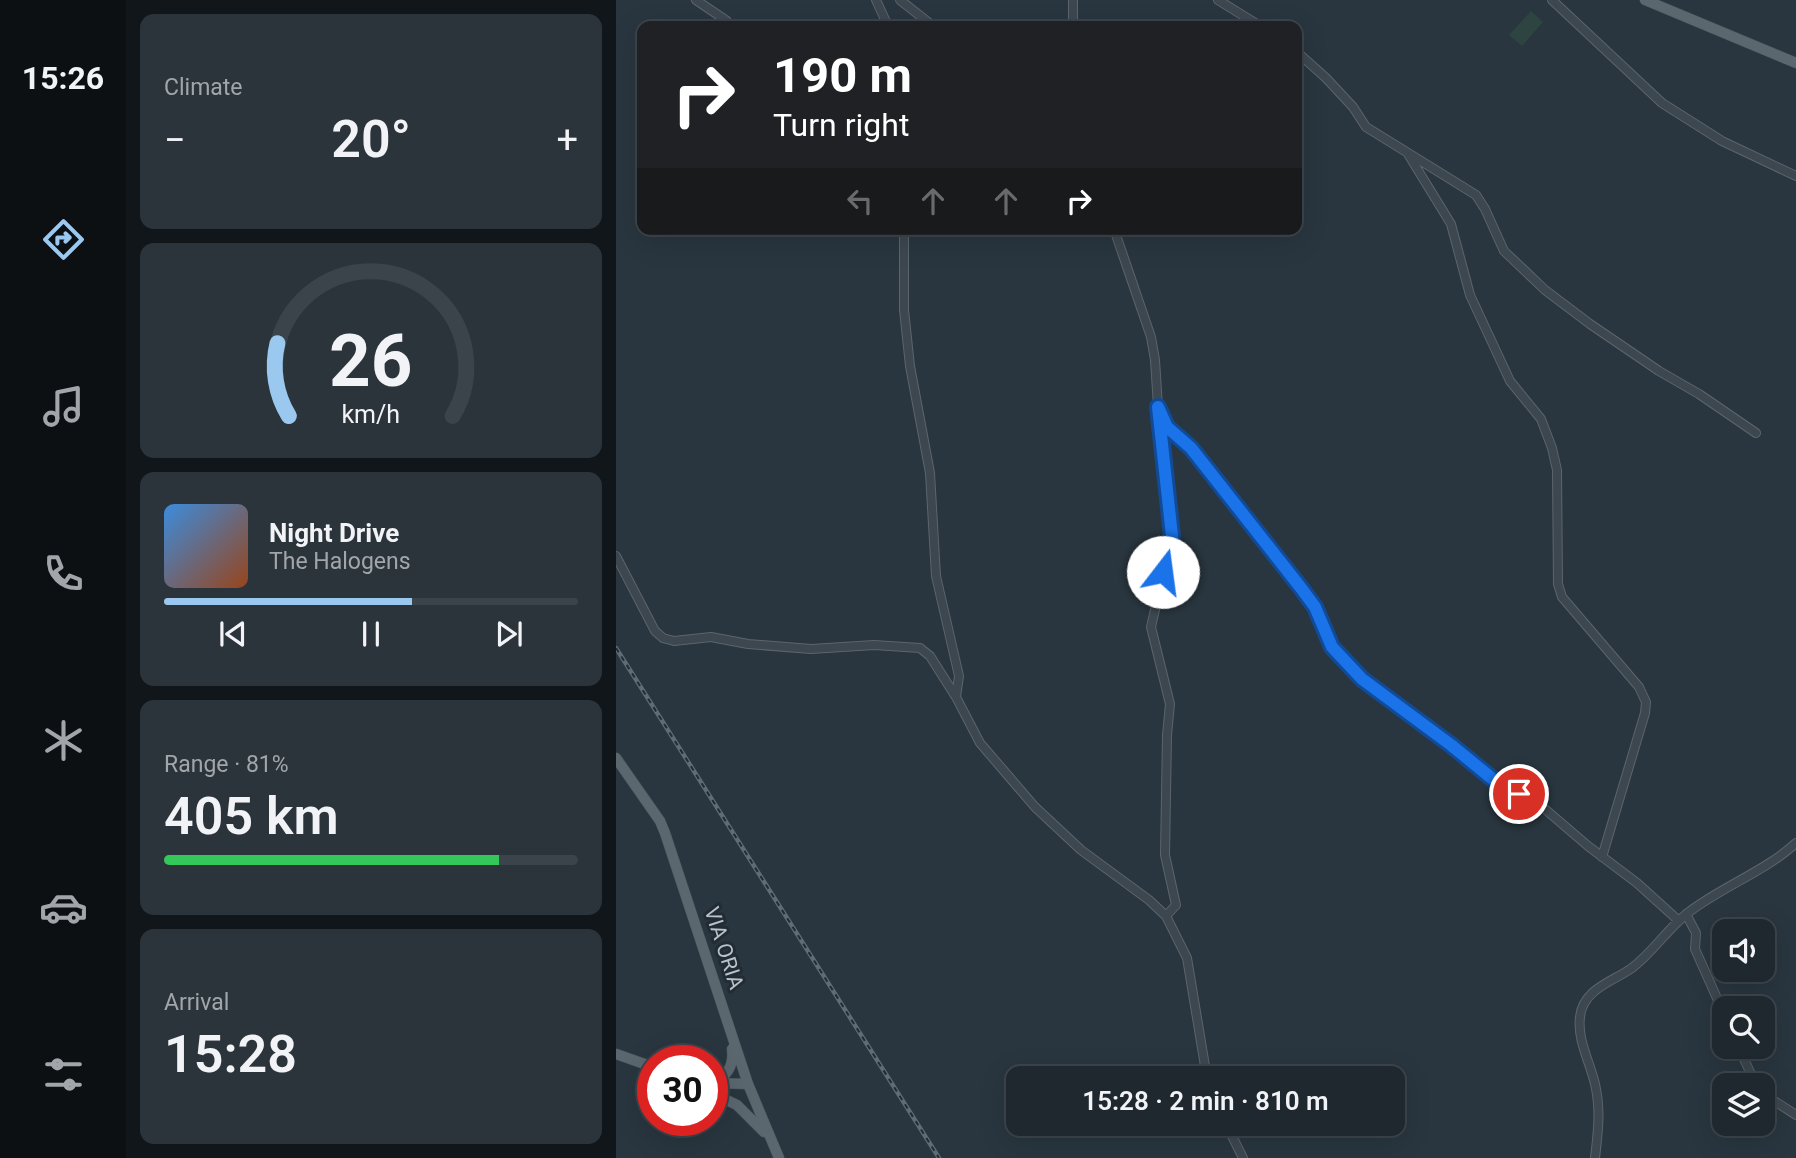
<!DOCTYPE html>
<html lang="en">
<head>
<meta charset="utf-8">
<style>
	body { margin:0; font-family:Roboto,sans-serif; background:#2c343b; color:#f1f3f6; height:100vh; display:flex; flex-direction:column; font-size:26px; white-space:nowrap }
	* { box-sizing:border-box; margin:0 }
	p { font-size:23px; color:#a1a6aa }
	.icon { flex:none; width:38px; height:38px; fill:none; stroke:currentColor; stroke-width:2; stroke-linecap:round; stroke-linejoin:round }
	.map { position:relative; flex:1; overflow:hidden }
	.side { display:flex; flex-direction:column; gap:14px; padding:14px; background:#11161a; width:490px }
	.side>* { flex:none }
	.hud { position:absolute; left:21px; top:21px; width:665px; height:214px; border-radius:14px; box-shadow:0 7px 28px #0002,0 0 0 2px #3c444b; background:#202124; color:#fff; overflow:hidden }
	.buttons { position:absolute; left:1096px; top:919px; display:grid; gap:14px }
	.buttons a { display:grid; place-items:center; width:63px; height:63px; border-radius:14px; background:#1f282f; box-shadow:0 7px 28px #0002,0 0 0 2px #3c444b; font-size:35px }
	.speed { position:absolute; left:21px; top:1045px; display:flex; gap:14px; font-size:35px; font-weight:700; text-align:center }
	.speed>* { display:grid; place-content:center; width:91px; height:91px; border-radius:50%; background:#1f282f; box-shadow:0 7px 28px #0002,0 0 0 2px #3c444b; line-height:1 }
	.speed .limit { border:10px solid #d22; background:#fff; color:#111 }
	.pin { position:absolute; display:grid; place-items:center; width:60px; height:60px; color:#fff; margin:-30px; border:4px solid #fff; border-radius:50%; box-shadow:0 2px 7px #0007 }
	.me { position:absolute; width:77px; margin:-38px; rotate:15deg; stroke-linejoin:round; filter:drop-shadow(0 0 5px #0008) }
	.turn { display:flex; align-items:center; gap:24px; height:147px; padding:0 21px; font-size:32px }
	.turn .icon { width:91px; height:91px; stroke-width:2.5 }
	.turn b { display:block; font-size:49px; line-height:60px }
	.lanes { display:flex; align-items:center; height:66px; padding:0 21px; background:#0003; justify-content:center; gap:35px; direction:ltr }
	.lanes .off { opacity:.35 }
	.big { font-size:52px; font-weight:600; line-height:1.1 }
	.side .tile { flex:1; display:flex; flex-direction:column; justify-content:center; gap:10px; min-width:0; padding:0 24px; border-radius:14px; background:#2c343b }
	.side .dial { align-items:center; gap:0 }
	.dial svg { height:182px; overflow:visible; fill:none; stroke:#3c444b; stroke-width:7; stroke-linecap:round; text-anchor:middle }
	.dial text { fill:#f1f3f6; stroke:none }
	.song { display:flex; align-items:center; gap:21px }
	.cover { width:84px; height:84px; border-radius:10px; background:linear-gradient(135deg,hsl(210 70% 55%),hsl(20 70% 35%)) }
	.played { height:7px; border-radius:4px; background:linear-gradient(90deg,#9ac8ee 60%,#3c444b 60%) }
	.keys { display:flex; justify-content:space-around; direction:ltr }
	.heat { display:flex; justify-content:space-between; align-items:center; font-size:38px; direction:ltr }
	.charge { height:10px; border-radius:5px; background:linear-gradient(90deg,#34c759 81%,#3c444b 0) }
	.trip { position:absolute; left:390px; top:1066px; width:399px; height:70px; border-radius:14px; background:#1f282f; box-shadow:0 7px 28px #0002,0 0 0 2px #3c444b; font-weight:600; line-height:70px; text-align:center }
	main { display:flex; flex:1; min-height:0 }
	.menu { display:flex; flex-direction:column; width:126px; justify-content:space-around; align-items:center; background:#0c1013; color:#a1a6aa }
	.menu .icon { width:49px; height:49px }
	.menu .selected { color:#9ac8ee }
	.menu b { font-size:32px; color:#f1f3f6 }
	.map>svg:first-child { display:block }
	.green { fill:#2e4441 }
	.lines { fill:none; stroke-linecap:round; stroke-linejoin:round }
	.minor-casing { stroke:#5b656d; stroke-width:10 }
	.major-casing { stroke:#4a535b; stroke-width:11 }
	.minor { stroke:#3d474f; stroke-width:8 }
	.major { stroke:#5b676f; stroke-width:10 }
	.rail-casing { stroke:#5f6c76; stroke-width:4.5 }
	.rail { stroke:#222c34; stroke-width:2; stroke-dasharray:5; stroke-linecap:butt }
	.route-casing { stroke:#114b97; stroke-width:18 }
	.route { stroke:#1a73e8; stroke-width:12 }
	.labels { text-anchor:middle; stroke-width:6; stroke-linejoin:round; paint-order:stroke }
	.street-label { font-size:21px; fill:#bac2ca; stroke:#222c34 }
</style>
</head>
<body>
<main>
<nav class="menu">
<b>15:26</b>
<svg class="icon selected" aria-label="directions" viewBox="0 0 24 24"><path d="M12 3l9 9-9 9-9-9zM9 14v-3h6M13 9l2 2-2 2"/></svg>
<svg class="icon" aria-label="music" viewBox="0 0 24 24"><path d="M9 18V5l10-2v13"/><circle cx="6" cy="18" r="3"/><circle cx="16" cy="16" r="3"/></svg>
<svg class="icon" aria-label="phone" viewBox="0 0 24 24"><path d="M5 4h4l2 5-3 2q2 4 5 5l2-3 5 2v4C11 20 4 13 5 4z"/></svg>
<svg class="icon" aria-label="climate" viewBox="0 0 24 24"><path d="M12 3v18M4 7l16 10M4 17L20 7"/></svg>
<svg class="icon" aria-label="car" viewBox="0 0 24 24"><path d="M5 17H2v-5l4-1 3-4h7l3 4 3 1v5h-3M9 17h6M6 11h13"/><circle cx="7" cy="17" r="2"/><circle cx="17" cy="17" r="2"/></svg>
<svg class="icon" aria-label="filters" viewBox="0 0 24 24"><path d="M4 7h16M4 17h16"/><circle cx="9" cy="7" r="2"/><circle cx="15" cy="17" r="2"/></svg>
</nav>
<section class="side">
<div class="tile"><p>Climate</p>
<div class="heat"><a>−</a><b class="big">20°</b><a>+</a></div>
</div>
<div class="tile dial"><svg viewBox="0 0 100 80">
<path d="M14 69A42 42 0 1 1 86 69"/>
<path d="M14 69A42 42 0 0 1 9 37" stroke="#9ac8ee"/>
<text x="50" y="56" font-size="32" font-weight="700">26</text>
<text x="50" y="72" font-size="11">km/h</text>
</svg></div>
<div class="tile">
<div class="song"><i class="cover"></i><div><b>Night Drive</b><p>The Halogens</p></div></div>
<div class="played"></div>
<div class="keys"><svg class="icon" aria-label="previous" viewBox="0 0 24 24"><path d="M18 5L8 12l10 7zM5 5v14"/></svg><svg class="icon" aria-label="pause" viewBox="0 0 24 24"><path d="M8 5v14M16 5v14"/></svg><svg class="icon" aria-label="next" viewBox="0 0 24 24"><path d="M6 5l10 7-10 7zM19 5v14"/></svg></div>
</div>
<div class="tile"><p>Range · 81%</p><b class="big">405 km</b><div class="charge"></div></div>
<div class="tile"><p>Arrival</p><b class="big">15:28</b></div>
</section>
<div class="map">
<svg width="1180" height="1158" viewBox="0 0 1180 1158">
	<rect width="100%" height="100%" fill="#29363f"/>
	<path class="green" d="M915 11 927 22 906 46 893 35Z"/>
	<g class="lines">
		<defs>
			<path id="minor" d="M80 0 111 21
				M260 0 272 26
				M284 0 317 26
				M457 0V26
				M602 0 644 26
				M936 0 1046 103 1106 141 1180 176
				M681 52 710 78 737 107 750 127 860 195 869 209 888 251 929 290 974 324 1043 371 1083 394 1140 433
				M792 154 835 224 854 295 894 381 925 419 936 448 941 470 942 584 946 597 1023 687 1030 702 1029 713 986 857
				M288 229V310L294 366 314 473 320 576 343 676 340 697
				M498 229 535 337 539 360 542 407 551 427 575 448 671 569 699 607 716 647 746 679 835 745 884 785 923 804 972 846 1021 883 1063 921
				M543 415 556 536 535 627 554 704 551 735 549 855 560 905 550 916
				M0 556 39 631 47 638 58 641 95 637 132 644 195 649 258 645 304 648 314 656 340 697 364 743 419 807 465 850 533 900 550 916 571 958 591 1078
				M1070 914 1080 933 1079 949 1108 1014
				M1122 1046 1140 1085
				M1146 1093 1180 1115
				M610 1124 627 1158
				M979 1158C982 1132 985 1110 979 1084 974 1062 961 1040 964 1017 967 989 996 982 1016 968 1037 952 1052 928 1073 912 1107 886 1148 872 1180 843"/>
			<path id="major" d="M1029 0 1180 63
				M0 758 44 821 49 833 132 1084 163 1158
				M0 1054 37 1067
				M96 1081C112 1078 118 1064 116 1049
				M98 1083 132 1084
				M96 1093 121 1105 148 1132"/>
		</defs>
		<use href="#minor" class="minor-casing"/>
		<use href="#major" class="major-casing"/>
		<use href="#minor" class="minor"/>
		<use href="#major" class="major"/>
		<defs>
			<path id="rail" d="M0 648 323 1158"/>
		</defs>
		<use href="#rail" class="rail-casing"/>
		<use href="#rail" class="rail"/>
	</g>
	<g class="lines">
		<defs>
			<path id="route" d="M547 572 556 536 542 407 551 427 575 448 685 588 699 607 716 647 746 679 835 745 884 785 903 794"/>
		</defs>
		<use href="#route" class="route-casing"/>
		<use href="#route" class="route"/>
	</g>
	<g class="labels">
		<g class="street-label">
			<text transform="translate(108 948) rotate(72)" y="7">VIA ORIA</text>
		</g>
	</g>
</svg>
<div class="buttons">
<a><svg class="icon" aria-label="sound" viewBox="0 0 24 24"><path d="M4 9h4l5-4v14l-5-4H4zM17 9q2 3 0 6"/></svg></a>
<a><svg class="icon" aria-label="search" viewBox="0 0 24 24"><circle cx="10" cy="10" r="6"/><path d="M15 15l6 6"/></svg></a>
<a><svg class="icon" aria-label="layers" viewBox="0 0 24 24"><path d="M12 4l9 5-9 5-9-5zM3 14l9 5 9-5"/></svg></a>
</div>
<div class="speed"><div class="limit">30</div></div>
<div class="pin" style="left:903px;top:794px;background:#d93025"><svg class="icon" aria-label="arrive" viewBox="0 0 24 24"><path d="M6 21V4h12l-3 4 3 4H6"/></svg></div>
<svg class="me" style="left:547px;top:572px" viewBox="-20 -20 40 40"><circle r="19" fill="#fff"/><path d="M0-13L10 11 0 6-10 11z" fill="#1a73e8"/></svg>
<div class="trip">15:28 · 2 min · 810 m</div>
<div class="hud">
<div class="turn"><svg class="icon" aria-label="right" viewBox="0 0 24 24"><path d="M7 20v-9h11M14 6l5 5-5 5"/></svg><div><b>190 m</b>Turn right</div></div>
<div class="lanes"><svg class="icon off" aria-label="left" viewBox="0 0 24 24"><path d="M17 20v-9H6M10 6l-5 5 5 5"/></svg><svg class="icon off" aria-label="ahead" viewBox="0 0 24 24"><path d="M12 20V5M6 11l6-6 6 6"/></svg><svg class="icon off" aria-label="ahead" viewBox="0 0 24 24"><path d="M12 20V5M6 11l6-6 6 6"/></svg><svg class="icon" aria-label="right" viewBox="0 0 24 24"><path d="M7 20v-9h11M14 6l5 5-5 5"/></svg></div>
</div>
</div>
</main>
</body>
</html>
